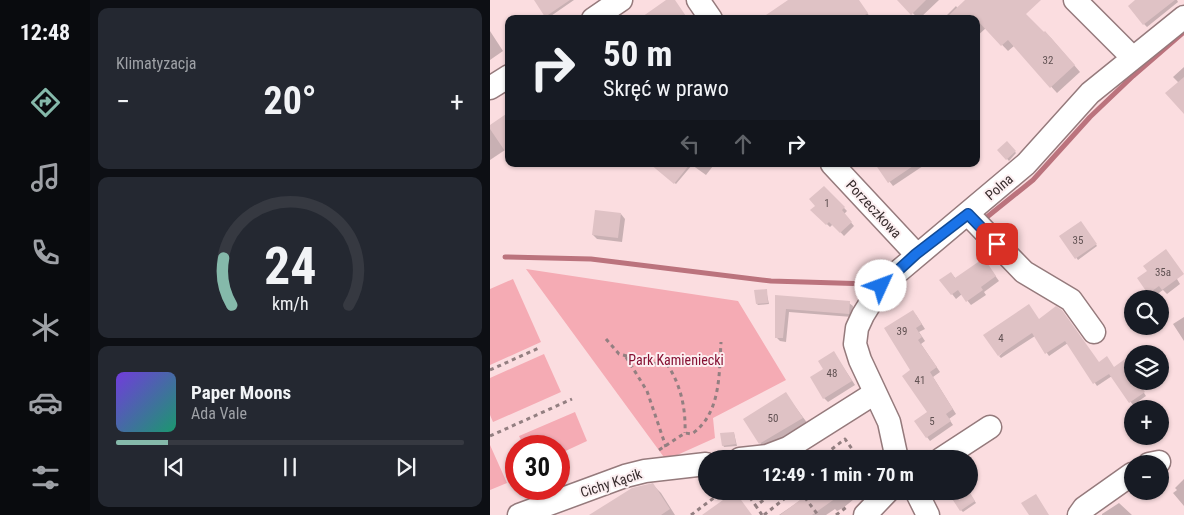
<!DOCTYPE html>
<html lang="pl">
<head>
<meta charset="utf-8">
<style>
	body { margin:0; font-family:"Roboto Condensed",sans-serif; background:#242831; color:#f1f3f6; height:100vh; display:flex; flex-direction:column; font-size:19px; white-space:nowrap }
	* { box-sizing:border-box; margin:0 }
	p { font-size:16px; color:#9ea1a6 }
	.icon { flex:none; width:28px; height:28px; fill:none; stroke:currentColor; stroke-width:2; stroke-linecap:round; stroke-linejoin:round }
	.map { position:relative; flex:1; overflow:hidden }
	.sheet { display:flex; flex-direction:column; gap:8px; padding:8px; background:#0d0f14; width:400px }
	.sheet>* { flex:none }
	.hud { position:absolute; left:15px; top:15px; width:475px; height:152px; border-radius:10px; box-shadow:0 1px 4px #0004; background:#171b24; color:#f1f3f6; overflow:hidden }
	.controls { position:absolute; left:634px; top:290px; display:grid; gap:10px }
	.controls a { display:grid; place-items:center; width:45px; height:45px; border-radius:50%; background:#171b24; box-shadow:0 1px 4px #0004; font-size:25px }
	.speed { position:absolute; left:15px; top:435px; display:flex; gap:10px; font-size:25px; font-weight:700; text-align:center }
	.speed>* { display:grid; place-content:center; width:65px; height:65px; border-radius:50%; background:#171b24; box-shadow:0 1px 4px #0004; line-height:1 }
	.speed .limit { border:8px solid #d22; background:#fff; color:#111 }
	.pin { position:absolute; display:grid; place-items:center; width:42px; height:42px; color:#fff; margin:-21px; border-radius:10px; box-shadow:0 2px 8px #0006 }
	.me { position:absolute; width:55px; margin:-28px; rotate:47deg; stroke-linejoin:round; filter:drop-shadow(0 0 4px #0008) }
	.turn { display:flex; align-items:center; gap:18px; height:105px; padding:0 15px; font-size:22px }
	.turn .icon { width:65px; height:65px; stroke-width:2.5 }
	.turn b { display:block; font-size:35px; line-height:42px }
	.lanes { display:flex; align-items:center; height:48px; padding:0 15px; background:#0003; justify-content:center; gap:25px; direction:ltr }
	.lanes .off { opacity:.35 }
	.big { font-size:38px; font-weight:700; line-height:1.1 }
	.sheet .widget { flex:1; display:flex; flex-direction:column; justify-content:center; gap:8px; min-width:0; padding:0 18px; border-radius:10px; background:#242831 }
	.sheet .dial { align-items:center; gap:0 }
	.dial svg { height:130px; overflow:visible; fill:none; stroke:#363941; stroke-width:7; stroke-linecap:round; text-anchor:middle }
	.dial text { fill:#f1f3f6; stroke:none }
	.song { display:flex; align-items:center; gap:15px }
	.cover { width:60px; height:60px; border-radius:8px; background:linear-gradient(135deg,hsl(260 70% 55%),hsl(160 70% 35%)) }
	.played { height:5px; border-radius:2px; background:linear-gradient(90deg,#85b9aa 15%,#363941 15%) }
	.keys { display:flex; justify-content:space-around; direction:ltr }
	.heat { display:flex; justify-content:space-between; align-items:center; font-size:28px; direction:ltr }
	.trip { position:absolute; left:208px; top:450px; width:280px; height:50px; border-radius:25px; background:#171b24; box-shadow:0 1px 4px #0004; font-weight:700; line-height:50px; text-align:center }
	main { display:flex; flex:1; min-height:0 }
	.menu { display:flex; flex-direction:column; width:90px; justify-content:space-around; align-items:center; background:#090b0e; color:#9ea1a6 }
	.menu .icon { width:35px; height:35px }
	.menu .active { color:#85b9aa }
	.menu b { font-size:22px; color:#f1f3f6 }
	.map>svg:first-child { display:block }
	.green { fill:#f5abb4 }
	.shadow { fill:#0003 }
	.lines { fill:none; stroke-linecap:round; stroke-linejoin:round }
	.stream { stroke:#bb737d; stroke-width:5 }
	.building { fill:#dfc2c5 }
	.minor-casing { stroke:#957a7c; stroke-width:25 }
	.path { stroke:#937f81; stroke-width:3; stroke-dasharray:4 4; stroke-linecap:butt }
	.minor { stroke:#fff; stroke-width:22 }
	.route-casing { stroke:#114b97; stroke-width:12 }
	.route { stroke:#1a73e8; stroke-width:9 }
	.labels { text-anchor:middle; stroke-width:4; stroke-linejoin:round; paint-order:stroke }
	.number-label { font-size:11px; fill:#615253 }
	.street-label { font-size:14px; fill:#372c2d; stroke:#fceff1 }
	.park-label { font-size:14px; fill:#861234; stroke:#fceff1 }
</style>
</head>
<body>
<main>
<nav class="menu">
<b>12:48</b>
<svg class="icon active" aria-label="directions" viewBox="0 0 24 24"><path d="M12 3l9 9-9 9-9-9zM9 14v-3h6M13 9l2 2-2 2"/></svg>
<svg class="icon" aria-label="music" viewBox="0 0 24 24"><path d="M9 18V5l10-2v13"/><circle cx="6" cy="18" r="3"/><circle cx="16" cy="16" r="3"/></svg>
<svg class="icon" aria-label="phone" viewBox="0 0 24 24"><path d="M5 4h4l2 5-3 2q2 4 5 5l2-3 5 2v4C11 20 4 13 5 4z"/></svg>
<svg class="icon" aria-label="climate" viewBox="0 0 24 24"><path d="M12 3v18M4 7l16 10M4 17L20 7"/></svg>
<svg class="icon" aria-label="car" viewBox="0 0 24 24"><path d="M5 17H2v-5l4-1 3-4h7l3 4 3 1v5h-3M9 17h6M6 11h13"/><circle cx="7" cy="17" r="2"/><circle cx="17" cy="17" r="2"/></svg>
<svg class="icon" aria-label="filters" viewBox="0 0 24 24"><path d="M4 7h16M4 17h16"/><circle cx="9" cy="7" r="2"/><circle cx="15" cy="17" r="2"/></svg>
</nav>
<section class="sheet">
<div class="widget"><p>Klimatyzacja</p>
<div class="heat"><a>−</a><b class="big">20°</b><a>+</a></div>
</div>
<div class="widget dial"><svg viewBox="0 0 100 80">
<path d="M14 69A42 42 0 1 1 86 69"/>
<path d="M14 69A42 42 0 0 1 9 40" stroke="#85b9aa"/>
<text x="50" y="56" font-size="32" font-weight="700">24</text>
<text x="50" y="72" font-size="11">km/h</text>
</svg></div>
<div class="widget">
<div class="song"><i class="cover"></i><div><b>Paper Moons</b><p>Ada Vale</p></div></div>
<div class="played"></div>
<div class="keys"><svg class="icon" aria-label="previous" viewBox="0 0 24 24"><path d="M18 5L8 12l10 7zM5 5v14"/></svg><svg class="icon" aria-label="pause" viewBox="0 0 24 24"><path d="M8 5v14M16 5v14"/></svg><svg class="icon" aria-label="next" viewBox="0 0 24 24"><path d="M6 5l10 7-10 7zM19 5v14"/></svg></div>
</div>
</section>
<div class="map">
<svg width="694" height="515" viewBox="0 0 694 515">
	<rect width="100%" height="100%" fill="#fbdde0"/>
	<path class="green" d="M36 269 248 301 296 380 223 418 225 438 176 460Z
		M23 279 51 342 0 365V289Z
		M54 354 71 392 3 422 0 415V378Z
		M85 412 97 441 69 454V446H34L29 436Z
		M0 445 17 483 0 490Z"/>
	<path class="shadow" d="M46 0H84L58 18Z
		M300 0H367L381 18 272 19Z
		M409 0H449L429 19Z
		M477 0H513L561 38 590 72 567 93 524 46 518 51 496 28 486 37V19H453L466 6 468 9Z
		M647 0H687L688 2 657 27 654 24Z
		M0 31 13 51 0 60Z
		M694 67V109L689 83 683 77Z
		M0 126 15 150 0 160Z
		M517 143 526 153 519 161 509 150Z
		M167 164H220L223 166 216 175 202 165 186 184 164 166Z
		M396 164H436L403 186 389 168Z
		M334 187 357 211 354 214 364 226 354 236 343 224 340 227 322 210 327 206Z
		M131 214 135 219 132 242 107 239 103 235Z
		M592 224 607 246 588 260 571 237Z
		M494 260 509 281 494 292 496 295 481 305 472 294 466 299 451 280 461 273 466 279Z
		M648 278 687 279 690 284 677 294 673 290 663 297Z
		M276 290 279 304 268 305 267 304Z
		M286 296 359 303 363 306 362 317 299 312 296 342 290 341 287 338Z
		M426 315 435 329 429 332 435 341 431 344 450 372 443 377 466 414 459 419 463 425 440 441 437 437 439 412 422 371Z
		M694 317V341L683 324Z
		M549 320 609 363 624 368 641 357 642 359V381H656L649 385 656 396 643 405 622 376 607 386 578 343 559 356 545 336 511 358 509 356Z
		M344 353 365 385 338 402 334 398 335 369Z
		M295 393 318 424 276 449 270 443Z
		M244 433 247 446 234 447 233 445Z
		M694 479V506L683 493 687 490 685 488Z
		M163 485 171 493 185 515H101Z
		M324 491H374L353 508 347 511 345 509 336 515H289Z
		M478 491 486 503 473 512 471 510Z
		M629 503 642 515H612V514Z"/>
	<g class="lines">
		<path class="stream" d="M497 217 543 180 600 117 643 76 694 32
			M15 257 101 259 281 281 380 284"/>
	</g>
	<path class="building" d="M44 0H80L55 17Z
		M176 0H185L198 19H149Z
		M298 0H369L378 13 369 19H270Z
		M407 0H436L421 15Z
		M475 0H551L536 14 554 32 555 31 585 65 560 88 518 40 511 46 486 19H455Z
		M645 0H685L653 25 638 6Z
		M694 77V114L675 93Z
		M19 112V157L0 129V125Z
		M517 141 526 151 516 160 507 150Z
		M160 164H200L184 184Z
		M385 164H426L398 183Z
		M334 186 355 207 352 210 362 222 350 233 339 222 336 225 320 210 325 206 319 199Z
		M105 210 131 213 128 238 102 235Z
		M591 221 607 244 585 259 569 236Z
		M676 249 694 274 672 290 669 286 658 294 647 278 657 271 653 266Z
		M494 258 506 276 491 287 493 290 476 302 468 290 461 295 449 280 461 272 465 278Z
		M277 289 278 303 266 304 264 290Z
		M285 295 360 301 359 314 296 309 293 338H285Z
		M539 304 549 319 566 306 572 310 609 362 617 356 624 367 642 354V381H647L655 392 639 403 619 374 603 384 575 341 555 354 542 333 508 356 493 335Z
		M423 310 432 324 426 328 432 337 428 340 447 367 440 372 463 409 456 414 461 421 436 438 424 421 437 412 412 376 420 370 394 328Z
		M344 351 362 381 333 399 320 377 333 369 328 361Z
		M296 392 313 418 269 444 253 419Z
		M244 432 246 444 232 446 230 433Z
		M163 483 180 509 171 515H99L142 488Z
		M322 491H356L322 515H290Z
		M457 491H479L485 501 470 511Z
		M246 493 262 515H212L240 495 241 497Z
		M546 494 559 515H539L531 503Z"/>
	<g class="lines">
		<defs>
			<path id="minor" d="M208 0 221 19
				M585 0 642 57
				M103 19 131 0
				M0 88 19 76
				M342 164 426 254
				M478 214 534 272 581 300 604 332
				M250 459 277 456 298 448 385 393
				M407 459 399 422 370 360 365 344 367 328 373 315 391 286 536 164 600 93 694 17
				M451 459 500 427
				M659 464 669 462
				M426 491 438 515
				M29 515 135 476 155 471 216 464
				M375 515 398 491
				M589 515 594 508 642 474"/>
		</defs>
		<use href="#minor" class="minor-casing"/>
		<path class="path" d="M116 339 129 354 167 364 174 360C190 381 196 407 195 433
			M136 357 157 391 176 447
			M0 370 51 347
			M0 436 82 399
			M169 450 195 433 202 434C231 413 229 375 231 342
			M336 453 340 459
			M329 459 355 439 369 459
			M255 491 266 506
			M310 491 328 515
			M201 515 233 491
			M272 515 266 506 285 491
			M274 515 304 491
			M346 515 358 506"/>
		<use href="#minor" class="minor"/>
	</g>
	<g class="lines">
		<defs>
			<path id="route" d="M391 286 426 254 478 214 507 244"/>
		</defs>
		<use href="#route" class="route-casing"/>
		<use href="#route" class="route"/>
	</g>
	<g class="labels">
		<g class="number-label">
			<text x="558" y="64">32</text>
			<text x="337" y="207">1</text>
			<text x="588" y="244">35</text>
			<text x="673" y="276">35a</text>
			<text x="412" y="335">39</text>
			<text x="511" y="342">4</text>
			<text x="342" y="377">48</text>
			<text x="430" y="384">41</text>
			<text x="283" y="422">50</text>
			<text x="442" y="425">5</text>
		</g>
		<g class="street-label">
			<text transform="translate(509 187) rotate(-41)" y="5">Polna</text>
			<text transform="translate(384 209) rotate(47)" y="5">Porzeczkowa</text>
			<text transform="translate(121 483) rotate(-18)" y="5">Cichy Kącik</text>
		</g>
		<g class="park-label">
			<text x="186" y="365">Park Kamieniecki</text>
		</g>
	</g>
</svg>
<div class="controls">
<a><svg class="icon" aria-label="search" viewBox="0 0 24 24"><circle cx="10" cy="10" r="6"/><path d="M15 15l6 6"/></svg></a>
<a><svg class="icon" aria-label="layers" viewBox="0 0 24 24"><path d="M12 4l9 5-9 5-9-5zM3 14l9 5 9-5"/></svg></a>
<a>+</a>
<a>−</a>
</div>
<div class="speed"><div class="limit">30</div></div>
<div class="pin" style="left:507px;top:244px;background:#d93025"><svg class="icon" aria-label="arrive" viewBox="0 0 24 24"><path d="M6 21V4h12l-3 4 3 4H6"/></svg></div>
<svg class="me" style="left:391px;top:286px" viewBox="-20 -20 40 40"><circle r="19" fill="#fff"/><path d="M0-13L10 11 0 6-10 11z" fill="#1a73e8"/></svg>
<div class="trip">12:49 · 1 min · 70 m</div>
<div class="hud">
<div class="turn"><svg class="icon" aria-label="right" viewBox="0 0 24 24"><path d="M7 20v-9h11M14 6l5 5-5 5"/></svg><div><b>50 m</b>Skręć w prawo</div></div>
<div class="lanes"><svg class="icon off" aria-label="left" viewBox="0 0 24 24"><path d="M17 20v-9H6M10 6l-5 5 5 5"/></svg><svg class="icon off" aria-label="ahead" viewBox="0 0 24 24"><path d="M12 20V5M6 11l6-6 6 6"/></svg><svg class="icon" aria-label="right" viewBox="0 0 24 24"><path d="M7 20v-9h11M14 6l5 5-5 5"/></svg></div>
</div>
</div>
</main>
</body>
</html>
